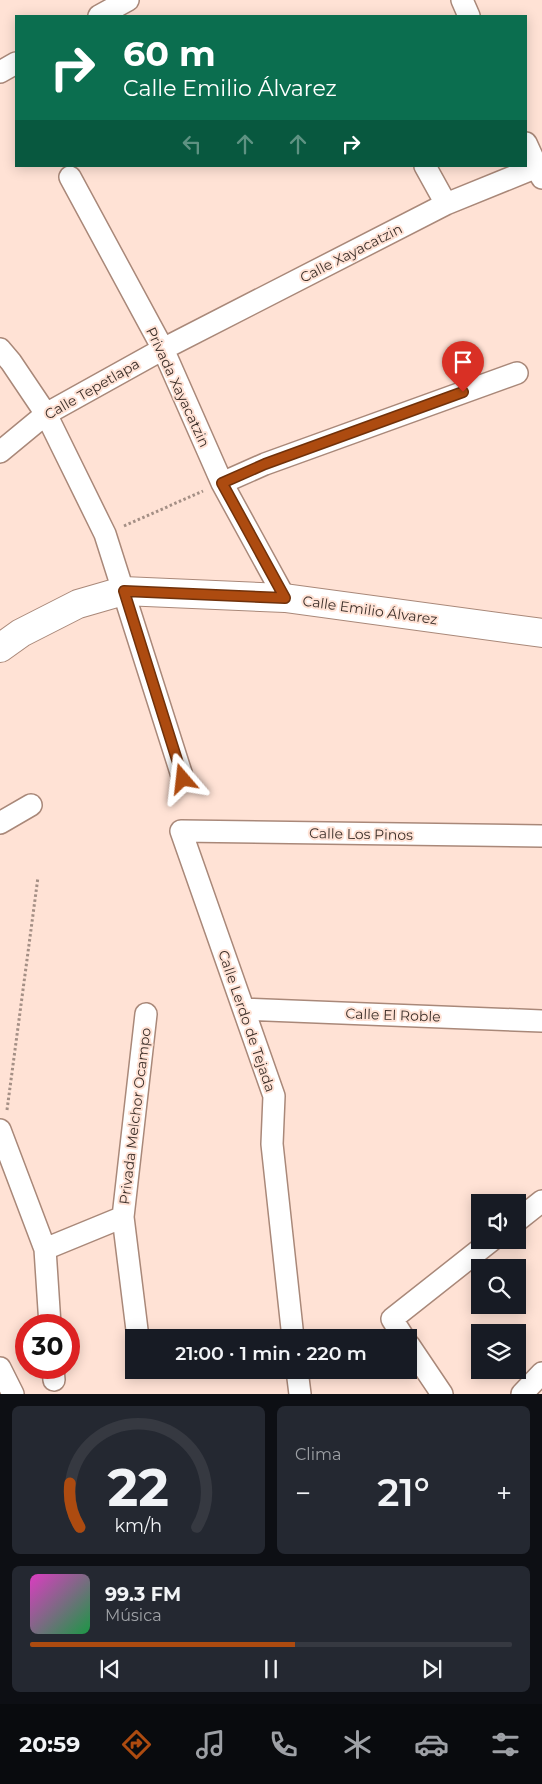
<!DOCTYPE html>
<html lang="es">
<head>
<meta charset="utf-8">
<style>
	body { margin:0; font-family:Montserrat,sans-serif; background:#242831; color:#f1f3f6; height:100vh; display:flex; flex-direction:column; font-size:19px; white-space:nowrap }
	* { box-sizing:border-box; margin:0 }
	p { font-size:16px; color:#9ea1a6 }
	.icon { flex:none; width:28px; height:28px; fill:none; stroke:currentColor; stroke-width:2; stroke-linecap:round; stroke-linejoin:round }
	.map { position:relative; height:1394px; overflow:hidden }
	.details { display:flex; flex-direction:column; gap:12px; padding:12px; background:#0d0f14; flex:1 }
	.details>* { flex:none }
	.top-card { position:absolute; left:15px; top:15px; width:512px; height:152px; border-radius:0px; box-shadow:0 2px 12px #0003; background:#0b6e4f; color:#fff; overflow:hidden }
	.buttons { position:absolute; left:471px; top:1194px; display:grid; gap:10px }
	.buttons a { display:grid; place-items:center; width:55px; height:55px; border-radius:0px; background:#171b24; box-shadow:0 2px 12px #0003; font-size:25px }
	.speed { position:absolute; left:15px; top:1314px; display:flex; gap:10px; font-size:25px; font-weight:700; text-align:center }
	.speed>* { display:grid; place-content:center; width:65px; height:65px; border-radius:50%; background:#171b24; box-shadow:0 2px 12px #0003; line-height:1 }
	.speed .limit { border:8px solid #d22; background:#fff; color:#111 }
	.pin { position:absolute; display:grid; place-items:center; width:42px; height:42px; color:#fff; margin:-51px -21px; border-radius:50% 50% 50% 0; rotate:-45deg; box-shadow:0 0 5px #0007 }
	.pin .icon { rotate:45deg }
	.me { position:absolute; width:55px; margin:-28px; rotate:343deg; stroke-linejoin:round; filter:drop-shadow(0 0 4px #0008) }
	.turn { display:flex; align-items:center; gap:18px; height:105px; padding:0 25px; font-size:22px }
	.turn .icon { width:65px; height:65px; stroke-width:2.5 }
	.turn b { display:block; font-size:35px; line-height:42px }
	.lanes { display:flex; align-items:center; height:48px; padding:0 25px; background:#0003; justify-content:center; gap:25px; direction:ltr }
	.lanes .off { opacity:.35 }
	.big { font-size:38px; font-weight:600; line-height:1.1 }
	.details .widget { flex:1; display:flex; flex-direction:column; justify-content:center; gap:8px; min-width:0; padding:0 18px; border-radius:8px; background:#242831 }
	.details .dial { align-items:center; gap:0 }
	.dial svg { height:130px; overflow:visible; fill:none; stroke:#363941; stroke-width:7; stroke-linecap:round; text-anchor:middle }
	.dial text { fill:#f1f3f6; stroke:none }
	.song { display:flex; align-items:center; gap:15px }
	.cover { width:60px; height:60px; border-radius:8px; background:linear-gradient(135deg,hsl(310 70% 55%),hsl(140 70% 35%)) }
	.played { height:5px; border-radius:2px; background:linear-gradient(90deg,#ad4b10 55%,#363941 55%) }
	.keys { display:flex; justify-content:space-around; direction:ltr }
	.heat { display:flex; justify-content:space-between; align-items:center; font-size:28px; direction:ltr }
	.details .tiles { flex:1; display:grid; gap:12px; grid-template-columns:1fr 1fr }
	.widget:last-child { grid-column:span 2 }
	.trip { position:absolute; left:125px; top:1329px; width:292px; height:50px; border-radius:0px; background:#171b24; box-shadow:0 2px 12px #0003; font-weight:600; line-height:50px; text-align:center }
	.dock { display:flex; height:80px; justify-content:space-around; align-items:center; background:#090b0e; color:#9ea1a6 }
	.dock .icon { width:35px; height:35px }
	.dock .selected { color:#ad4b10 }
	.dock b { font-size:22px; color:#f1f3f6 }
	.map>svg:first-child { display:block }
	.lines { fill:none; stroke-linecap:round; stroke-linejoin:round }
	.street-casing { stroke:#a98879; stroke-width:24 }
	.secondary-casing { stroke:#a98879; stroke-width:30 }
	.path { stroke:#a48f85; stroke-width:3; stroke-dasharray:2.5 2.5; stroke-linecap:butt }
	.street { stroke:#fff; stroke-width:21 }
	.secondary { stroke:#fff; stroke-width:28 }
	.route-casing { stroke:#70310a; stroke-width:12 }
	.route { stroke:#ad4b10; stroke-width:9 }
	.labels { text-anchor:middle; stroke-width:4; stroke-linejoin:round; paint-order:stroke }
	.street-label { font-size:14px; fill:#3c2f29; stroke:#ffe2d5 }
</style>
</head>
<body>
<div class="map">
<svg width="542" height="1394" viewBox="0 0 542 1394">
	<rect width="100%" height="100%" fill="#ffe2d5"/>
	<g class="lines">
		<defs>
			<path id="street" d="M462 0 469 16
				M99 16 128 0
				M0 72 16 63
				M526 143 542 178
				M425 166 446 204
				M70 177 163 349 222 483 285 598
				M0 349 11 362 46 414 105 534 183 779
				M0 452 46 414 163 349 446 204 542 165
				M222 483 265 464 517 373
				M0 823 31 805
				M244 1009 542 1021
				M0 1130 45 1249 50 1325
				M518 1220 542 1201
				M45 1249 123 1217
				M138 1338 123 1217 146 1014
				M293 1338 272 1144 274 1096 181 831 542 836
				M404 1338 392 1319 492 1240
				M409 1345 442 1394
				M0 1368 13 1394
				M53 1368 54 1380
				M297 1370 300 1394
				M522 1394 542 1373"/>
			<path id="secondary" d="M0 648 21 633 78 604 123 591 285 598 542 633"/>
		</defs>
		<use href="#street" class="street-casing"/>
		<use href="#secondary" class="secondary-casing"/>
		<path class="path" d="M124 526 203 491
			M7 1110 38 877"/>
		<use href="#street" class="street"/>
		<use href="#secondary" class="secondary"/>
	</g>
	<g class="lines">
		<defs>
			<path id="route" d="M183 779 124 591 285 598 222 483 265 464 463 392"/>
		</defs>
		<use href="#route" class="route-casing"/>
		<use href="#route" class="route"/>
	</g>
	<g class="labels">
		<g class="street-label">
			<text transform="translate(351 253) rotate(-27)" y="5">Calle Xayacatzin</text>
			<text transform="translate(178 387) rotate(65)" y="5">Privada Xayacatzin</text>
			<text transform="translate(92 389) rotate(-30)" y="5">Calle Tepetlapa</text>
			<text transform="translate(370 610) rotate(8)" y="5">Calle Emilio Álvarez</text>
			<text transform="translate(361 834) rotate(1)" y="5">Calle Los Pinos</text>
			<text transform="translate(393 1015) rotate(2)" y="5">Calle El Roble</text>
			<text transform="translate(247 1021) rotate(71)" y="5">Calle Lerdo de Tejada</text>
			<text transform="translate(135 1116) rotate(-83)" y="5">Privada Melchor Ocampo</text>
		</g>
	</g>
</svg>
<div class="buttons">
<a><svg class="icon" aria-label="sound" viewBox="0 0 24 24"><path d="M4 9h4l5-4v14l-5-4H4zM17 9q2 3 0 6"/></svg></a>
<a><svg class="icon" aria-label="search" viewBox="0 0 24 24"><circle cx="10" cy="10" r="6"/><path d="M15 15l6 6"/></svg></a>
<a><svg class="icon" aria-label="layers" viewBox="0 0 24 24"><path d="M12 4l9 5-9 5-9-5zM3 14l9 5 9-5"/></svg></a>
</div>
<div class="speed"><div class="limit">30</div></div>
<div class="pin" style="left:463px;top:392px;background:#d93025"><svg class="icon" aria-label="arrive" viewBox="0 0 24 24"><path d="M6 21V4h12l-3 4 3 4H6"/></svg></div>
<svg class="me" style="left:183px;top:779px" viewBox="-20 -20 40 40"><path d="M0-17L14 15 0 8-14 15z" fill="#ad4b10" stroke="#fff" stroke-width="4"/></svg>
<div class="trip">21:00 · 1 min · 220 m</div>
<div class="top-card">
<div class="turn"><svg class="icon" aria-label="right" viewBox="0 0 24 24"><path d="M7 20v-9h11M14 6l5 5-5 5"/></svg><div><b>60 m</b>Calle Emilio Álvarez</div></div>
<div class="lanes"><svg class="icon off" aria-label="left" viewBox="0 0 24 24"><path d="M17 20v-9H6M10 6l-5 5 5 5"/></svg><svg class="icon off" aria-label="ahead" viewBox="0 0 24 24"><path d="M12 20V5M6 11l6-6 6 6"/></svg><svg class="icon off" aria-label="ahead" viewBox="0 0 24 24"><path d="M12 20V5M6 11l6-6 6 6"/></svg><svg class="icon" aria-label="right" viewBox="0 0 24 24"><path d="M7 20v-9h11M14 6l5 5-5 5"/></svg></div>
</div>
</div>
<section class="details">
<div class="tiles">
<div class="widget dial"><svg viewBox="0 0 100 80">
<path d="M14 69A42 42 0 1 1 86 69"/>
<path d="M14 69A42 42 0 0 1 8 42" stroke="#ad4b10"/>
<text x="50" y="56" font-size="32" font-weight="700">22</text>
<text x="50" y="72" font-size="11">km/h</text>
</svg></div>
<div class="widget"><p>Clima</p>
<div class="heat"><a>−</a><b class="big">21°</b><a>+</a></div>
</div>
<div class="widget">
<div class="song"><i class="cover"></i><div><b>99.3 FM</b><p>Música</p></div></div>
<div class="played"></div>
<div class="keys"><svg class="icon" aria-label="previous" viewBox="0 0 24 24"><path d="M18 5L8 12l10 7zM5 5v14"/></svg><svg class="icon" aria-label="pause" viewBox="0 0 24 24"><path d="M8 5v14M16 5v14"/></svg><svg class="icon" aria-label="next" viewBox="0 0 24 24"><path d="M6 5l10 7-10 7zM19 5v14"/></svg></div>
</div>
</div>
</section>
<nav class="dock">
<b>20:59</b>
<svg class="icon selected" aria-label="directions" viewBox="0 0 24 24"><path d="M12 3l9 9-9 9-9-9zM9 14v-3h6M13 9l2 2-2 2"/></svg>
<svg class="icon" aria-label="music" viewBox="0 0 24 24"><path d="M9 18V5l10-2v13"/><circle cx="6" cy="18" r="3"/><circle cx="16" cy="16" r="3"/></svg>
<svg class="icon" aria-label="phone" viewBox="0 0 24 24"><path d="M5 4h4l2 5-3 2q2 4 5 5l2-3 5 2v4C11 20 4 13 5 4z"/></svg>
<svg class="icon" aria-label="climate" viewBox="0 0 24 24"><path d="M12 3v18M4 7l16 10M4 17L20 7"/></svg>
<svg class="icon" aria-label="car" viewBox="0 0 24 24"><path d="M5 17H2v-5l4-1 3-4h7l3 4 3 1v5h-3M9 17h6M6 11h13"/><circle cx="7" cy="17" r="2"/><circle cx="17" cy="17" r="2"/></svg>
<svg class="icon" aria-label="filters" viewBox="0 0 24 24"><path d="M4 7h16M4 17h16"/><circle cx="9" cy="7" r="2"/><circle cx="15" cy="17" r="2"/></svg>
</nav>
</body>
</html>
